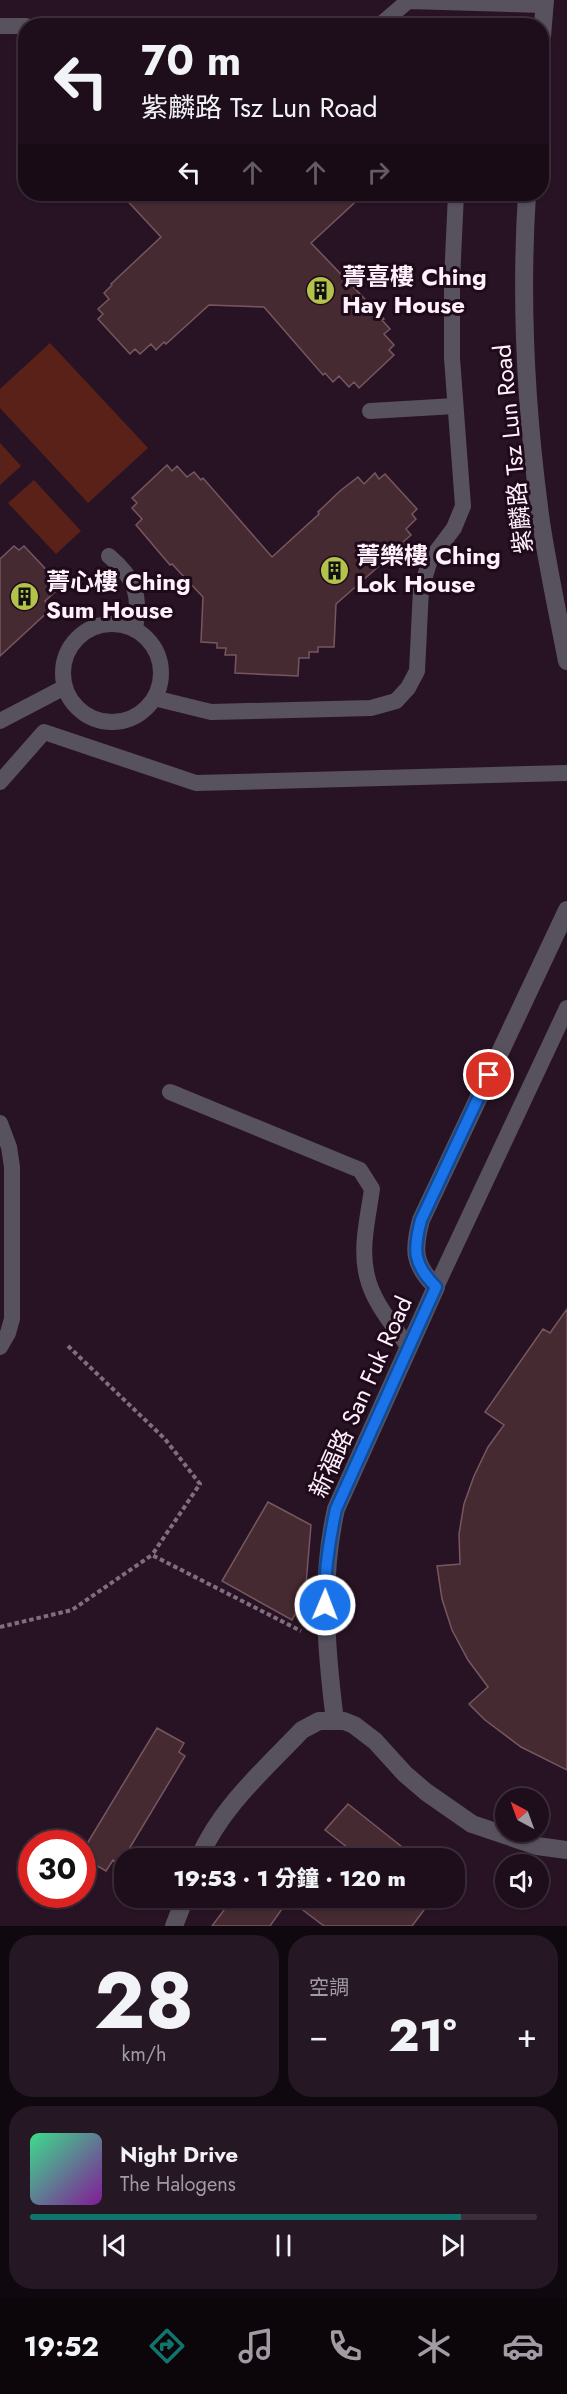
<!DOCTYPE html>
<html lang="zh-TW">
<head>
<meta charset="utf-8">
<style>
	body { margin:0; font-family:Jost,"Noto Sans TC",sans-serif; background:#261724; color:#f1f3f6; height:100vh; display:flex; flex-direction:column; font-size:22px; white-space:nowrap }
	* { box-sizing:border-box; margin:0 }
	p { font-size:20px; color:#a19ca3 }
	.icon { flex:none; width:33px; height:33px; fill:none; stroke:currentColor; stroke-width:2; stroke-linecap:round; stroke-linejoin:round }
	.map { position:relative; height:1926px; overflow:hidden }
	.details { display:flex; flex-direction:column; gap:9px; padding:9px; background:#10080f; flex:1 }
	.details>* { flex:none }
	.hud { position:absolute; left:18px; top:18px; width:531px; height:183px; border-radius:24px; box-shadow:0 2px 4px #0004,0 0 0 2px #3c2e3a; background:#1e0e1b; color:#f1f3f6; overflow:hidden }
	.needle { width:39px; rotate:319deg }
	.controls { position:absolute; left:495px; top:1788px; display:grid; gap:12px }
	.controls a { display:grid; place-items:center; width:54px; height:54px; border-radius:50%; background:#1e0e1b; box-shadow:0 2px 4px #0004,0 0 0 2px #3c2e3a; font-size:30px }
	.speed { position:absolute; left:18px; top:1830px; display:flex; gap:12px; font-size:30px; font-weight:700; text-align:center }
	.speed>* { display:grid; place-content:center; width:78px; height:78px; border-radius:50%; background:#1e0e1b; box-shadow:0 2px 4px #0004,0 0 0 2px #3c2e3a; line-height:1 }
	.speed .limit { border:9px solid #d22; background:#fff; color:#111 }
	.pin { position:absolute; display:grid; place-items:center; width:51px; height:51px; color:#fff; margin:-26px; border:3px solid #fff; border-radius:50%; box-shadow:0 2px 6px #0007 }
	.me { position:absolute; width:66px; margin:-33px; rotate:1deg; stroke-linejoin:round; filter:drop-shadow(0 0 4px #0008) }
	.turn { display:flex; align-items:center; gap:21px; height:126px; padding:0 24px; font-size:27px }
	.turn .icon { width:78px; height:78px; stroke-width:2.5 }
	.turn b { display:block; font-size:42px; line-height:51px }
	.lanes { display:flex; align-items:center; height:57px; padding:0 24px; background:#0003; justify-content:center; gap:30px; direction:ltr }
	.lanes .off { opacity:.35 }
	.big { font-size:45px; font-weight:800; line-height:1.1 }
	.details .tile { flex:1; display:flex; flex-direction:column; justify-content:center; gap:9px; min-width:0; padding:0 21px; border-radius:24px; background:#261724 }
	.details .dial { align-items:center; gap:0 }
	.dial b { font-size:78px; line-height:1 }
	.song { display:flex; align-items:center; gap:18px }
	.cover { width:72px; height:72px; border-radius:9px; background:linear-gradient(135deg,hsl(150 70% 55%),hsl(290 70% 35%)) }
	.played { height:6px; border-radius:3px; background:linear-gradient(90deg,#0f766e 85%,#3c2e3a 85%) }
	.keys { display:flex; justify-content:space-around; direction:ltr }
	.heat { display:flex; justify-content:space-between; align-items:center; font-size:33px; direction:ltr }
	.details .tiles { flex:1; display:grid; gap:9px; grid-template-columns:1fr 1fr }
	.tile:last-child { grid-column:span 2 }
	.trip { position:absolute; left:114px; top:1848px; width:351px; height:60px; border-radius:24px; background:#1e0e1b; box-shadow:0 2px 4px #0004,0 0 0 2px #3c2e3a; font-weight:800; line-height:60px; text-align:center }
	.dock { display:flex; height:96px; justify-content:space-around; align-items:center; background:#0c060b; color:#a19ca3 }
	.dock .icon { width:42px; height:42px }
	.dock .selected { color:#0f766e }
	.dock b { font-size:27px; color:#f1f3f6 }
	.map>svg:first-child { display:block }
	.green { fill:#5a2119 }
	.building { fill:#462a32; stroke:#77575f; stroke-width:1.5 }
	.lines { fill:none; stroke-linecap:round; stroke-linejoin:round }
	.path { stroke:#816e7d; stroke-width:4; stroke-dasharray:4.5 3; stroke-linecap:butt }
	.service { stroke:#57525e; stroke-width:16 }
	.minor { stroke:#57525e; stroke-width:18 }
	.route-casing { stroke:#114b97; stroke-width:15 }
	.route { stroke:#1a73e8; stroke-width:10 }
	.labels { text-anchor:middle; stroke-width:6; stroke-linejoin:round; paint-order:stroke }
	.poi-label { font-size:24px; font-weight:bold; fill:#fff0fb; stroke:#1e0a1a; text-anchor:start }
	.street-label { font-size:24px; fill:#fff0fb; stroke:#1e0a1a }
</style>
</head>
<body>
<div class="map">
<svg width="567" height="1926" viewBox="0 0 567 1926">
	<rect width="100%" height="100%" fill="#281324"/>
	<path class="green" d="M50 343 148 448 88 503 0 408V389Z
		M0 443 21 466 0 485Z
		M34 480 81 531 56 554 8 503Z"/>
	<path class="building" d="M121 194H364L311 243 384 319 382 320 390 329 384 334 394 345 389 350 394 355 359 388 354 382 349 387 339 376 333 382 325 373 323 375 264 307 209 305 166 344 164 342 156 350 151 344 140 354 135 349 130 354 98 319 103 314 98 309 109 299 104 293 112 285 111 284 161 237Z
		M167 465 172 471 177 466 187 477 194 472 201 480 203 478 272 557 319 514 318 512 340 491 358 477 364 484 375 473 379 479 385 474 417 509 412 514 416 519 406 529 411 535 402 543 404 544 336 604 334 647H318V652H309V658H299L298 676 235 673 236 655H225L226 648H217V643L201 642 203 597 172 564 170 565 136 525 142 519 132 508 137 503 132 498Z
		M14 546 19 550 24 546 56 580 51 585 56 591 45 601 52 608 0 656V559Z
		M567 1309V1770L521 1747 485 1720 469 1704 488 1687 468 1660 452 1630 442 1599 437 1566 460 1564 459 1534 464 1504 474 1476 488 1447 504 1425 485 1412 543 1329 550 1333Z
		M268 1502 311 1525 305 1596 292 1620 222 1581Z
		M157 1728 184 1743 179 1752 185 1756 120 1864 113 1860 106 1871 82 1857V1852Z
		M348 1804 416 1858H361L325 1830Z
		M233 1898H266L282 1909 270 1926H212Z
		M287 1898H433L412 1926H324Z"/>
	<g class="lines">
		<path class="path" d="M68 1346 165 1439 200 1484 152 1555
			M0 1627 72 1610 152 1555 301 1631"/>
		<path class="service" d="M0 26H26
			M379 26 408 1 544 5
			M370 411 455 406
			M109 556C135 578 141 595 135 629
			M63 673a49 49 0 1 1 98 0a49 49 0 1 1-98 0Z
			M154 698 211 712 371 708 396 701 408 688 417 671 421 589 430 560 454 528 463 506 452 358V280L456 194
			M0 721 65 687
			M0 782 44 732 196 783 567 773
			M170 1092 360 1170 372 1189C368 1218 360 1248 367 1276 373 1303 394 1326 409 1348
			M0 1123 9 1147 12 1167V1319L8 1333 0 1347
			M436 1287 567 1008"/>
		<path class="minor" d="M542 36 545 0
			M527 194C520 303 526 413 541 522 548 568 558 615 567 661
			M335 1721C326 1649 320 1580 336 1509L436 1287C413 1264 413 1250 421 1220L567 910
			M199 1858C221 1807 264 1770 302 1730L319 1721H344L354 1725 375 1741 405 1774 426 1792 472 1824 537 1846 567 1850
			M174 1926 185 1898"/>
	</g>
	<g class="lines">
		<defs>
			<path id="route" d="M325 1605C324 1573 329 1541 336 1509L436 1287C413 1264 413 1250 421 1220L489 1075"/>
		</defs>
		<use href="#route" class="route-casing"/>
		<use href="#route" class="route"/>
	</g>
	<defs>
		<symbol id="building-disc" viewBox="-11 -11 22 22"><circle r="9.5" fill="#b3c24b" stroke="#1e0a1a"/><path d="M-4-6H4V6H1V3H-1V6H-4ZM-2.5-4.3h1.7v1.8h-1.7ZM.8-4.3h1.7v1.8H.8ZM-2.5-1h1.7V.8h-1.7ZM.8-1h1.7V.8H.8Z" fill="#111"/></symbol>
	</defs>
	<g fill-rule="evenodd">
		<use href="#building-disc" x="304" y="274" width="33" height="33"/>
		<use href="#building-disc" x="318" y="554" width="33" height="33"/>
		<use href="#building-disc" x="8" y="580" width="33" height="33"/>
	</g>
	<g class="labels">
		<g class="poi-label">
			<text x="342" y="285">菁喜樓 Ching<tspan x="342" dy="28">Hay House</tspan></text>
			<text x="356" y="564">菁樂樓 Ching<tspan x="356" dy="28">Lok House</tspan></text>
			<text x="46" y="590">菁心樓 Ching<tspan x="46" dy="28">Sum House</tspan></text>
		</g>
		<g class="street-label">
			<text transform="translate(513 449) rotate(-96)" y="8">紫麟路 Tsz Lun Road</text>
			<text transform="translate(361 1397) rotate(-66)" y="8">新福路 San Fuk Road</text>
		</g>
	</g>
</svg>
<div class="controls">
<a><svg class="needle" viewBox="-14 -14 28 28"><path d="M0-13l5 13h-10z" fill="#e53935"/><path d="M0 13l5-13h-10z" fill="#a19ca3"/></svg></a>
<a><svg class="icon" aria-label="sound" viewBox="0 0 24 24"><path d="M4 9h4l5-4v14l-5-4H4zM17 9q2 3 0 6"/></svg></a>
</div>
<div class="speed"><div class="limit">30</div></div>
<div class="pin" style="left:489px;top:1075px;background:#d93025"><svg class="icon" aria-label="arrive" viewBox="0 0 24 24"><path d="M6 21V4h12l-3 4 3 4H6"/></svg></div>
<svg class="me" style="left:325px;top:1605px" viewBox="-20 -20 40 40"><circle r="17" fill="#1a73e8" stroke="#fff" stroke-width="3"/><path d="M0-11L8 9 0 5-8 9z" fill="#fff"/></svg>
<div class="trip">19:53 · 1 分鐘 · 120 m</div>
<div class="hud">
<div class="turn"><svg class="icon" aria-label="left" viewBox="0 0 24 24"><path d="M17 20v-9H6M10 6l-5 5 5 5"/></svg><div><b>70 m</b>紫麟路 Tsz Lun Road</div></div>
<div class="lanes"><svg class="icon" aria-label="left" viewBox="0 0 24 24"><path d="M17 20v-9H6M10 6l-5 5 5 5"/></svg><svg class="icon off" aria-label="ahead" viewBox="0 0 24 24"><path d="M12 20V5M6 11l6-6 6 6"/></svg><svg class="icon off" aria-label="ahead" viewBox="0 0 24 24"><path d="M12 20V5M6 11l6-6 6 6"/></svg><svg class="icon off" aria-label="right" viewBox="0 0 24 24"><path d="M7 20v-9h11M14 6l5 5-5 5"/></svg></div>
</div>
</div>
<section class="details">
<div class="tiles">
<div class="tile dial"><b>28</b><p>km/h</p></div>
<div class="tile"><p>空調</p>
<div class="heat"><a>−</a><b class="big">21°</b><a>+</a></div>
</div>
<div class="tile">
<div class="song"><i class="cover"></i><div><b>Night Drive</b><p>The Halogens</p></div></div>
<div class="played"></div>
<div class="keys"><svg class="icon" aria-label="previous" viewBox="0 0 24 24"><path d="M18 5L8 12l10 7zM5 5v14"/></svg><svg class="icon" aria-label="pause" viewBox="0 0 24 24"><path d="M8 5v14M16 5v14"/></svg><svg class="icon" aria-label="next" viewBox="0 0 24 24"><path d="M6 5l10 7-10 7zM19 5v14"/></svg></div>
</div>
</div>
</section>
<nav class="dock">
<b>19:52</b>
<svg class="icon selected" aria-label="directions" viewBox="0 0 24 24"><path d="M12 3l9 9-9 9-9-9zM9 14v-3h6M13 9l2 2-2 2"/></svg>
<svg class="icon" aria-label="music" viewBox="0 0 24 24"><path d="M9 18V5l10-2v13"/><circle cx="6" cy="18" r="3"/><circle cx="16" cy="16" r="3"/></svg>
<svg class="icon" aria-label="phone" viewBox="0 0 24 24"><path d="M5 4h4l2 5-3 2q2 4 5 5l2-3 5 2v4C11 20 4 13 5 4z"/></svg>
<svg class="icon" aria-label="climate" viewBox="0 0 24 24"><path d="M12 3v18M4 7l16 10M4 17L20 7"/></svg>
<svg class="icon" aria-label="car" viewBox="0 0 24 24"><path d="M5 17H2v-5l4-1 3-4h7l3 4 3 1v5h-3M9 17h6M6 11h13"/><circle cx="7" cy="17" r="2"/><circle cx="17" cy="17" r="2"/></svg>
</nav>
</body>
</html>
